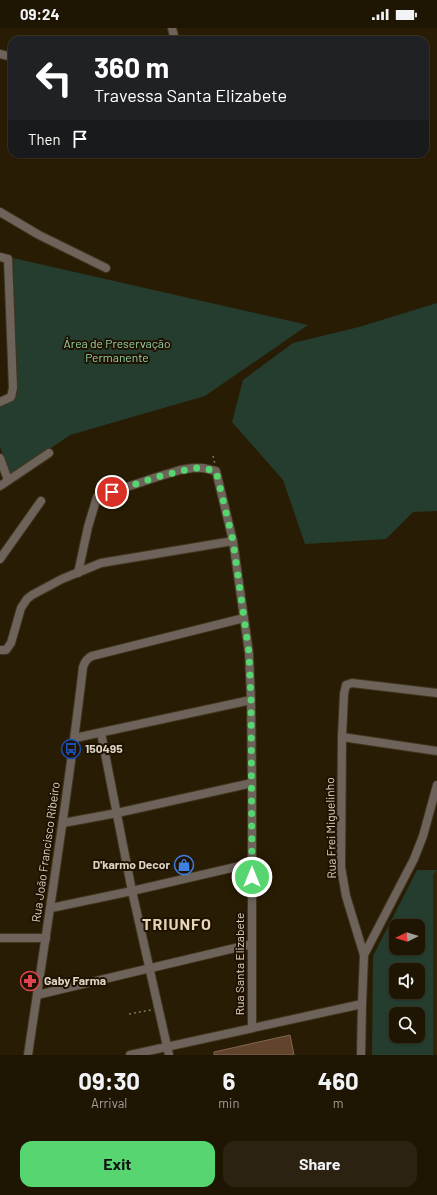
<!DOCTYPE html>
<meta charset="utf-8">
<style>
body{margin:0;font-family:Barlow,sans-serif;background:#2c2212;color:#f1f3f6;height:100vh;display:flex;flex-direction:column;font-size:15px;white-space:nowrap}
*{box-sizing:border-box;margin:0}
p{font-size:13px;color:#a19f9a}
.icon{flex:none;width:22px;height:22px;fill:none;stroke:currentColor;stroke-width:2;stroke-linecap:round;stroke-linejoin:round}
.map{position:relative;height:1027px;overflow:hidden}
.details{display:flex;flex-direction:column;background:#1f1503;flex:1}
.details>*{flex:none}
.guide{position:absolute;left:8px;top:8px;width:421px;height:122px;border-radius:12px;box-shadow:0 1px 3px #0004,0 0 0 1px #3c3425;background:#202124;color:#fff;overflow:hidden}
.needle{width:26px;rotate:265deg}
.fabs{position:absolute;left:389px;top:891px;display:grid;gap:8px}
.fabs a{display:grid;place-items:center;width:36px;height:36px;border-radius:8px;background:#1f1503;box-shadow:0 1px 3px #0004,0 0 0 1px #3c3425;font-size:20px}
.pin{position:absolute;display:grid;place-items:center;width:34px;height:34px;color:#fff;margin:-17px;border:2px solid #fff;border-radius:50%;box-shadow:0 1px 4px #0007}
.me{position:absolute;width:44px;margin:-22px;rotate:0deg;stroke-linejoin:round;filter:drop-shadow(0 0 3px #0008)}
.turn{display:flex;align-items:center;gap:14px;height:84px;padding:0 20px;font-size:18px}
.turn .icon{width:52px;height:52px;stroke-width:2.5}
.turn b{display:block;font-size:28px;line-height:34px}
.then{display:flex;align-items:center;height:38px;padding:0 20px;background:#0003;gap:8px;font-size:15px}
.eta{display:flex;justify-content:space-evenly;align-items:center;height:68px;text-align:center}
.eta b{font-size:24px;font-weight:700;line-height:28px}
.action{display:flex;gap:8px;margin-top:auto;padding:8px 20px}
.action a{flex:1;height:46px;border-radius:12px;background:#57d570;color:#111;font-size:16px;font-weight:700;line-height:46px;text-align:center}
.action a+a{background:#2c2212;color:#f1f3f6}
.status{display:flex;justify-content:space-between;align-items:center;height:28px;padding:0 20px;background:#1f1503;direction:ltr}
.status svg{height:11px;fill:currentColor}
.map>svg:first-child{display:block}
</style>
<div class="status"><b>09:24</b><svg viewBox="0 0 49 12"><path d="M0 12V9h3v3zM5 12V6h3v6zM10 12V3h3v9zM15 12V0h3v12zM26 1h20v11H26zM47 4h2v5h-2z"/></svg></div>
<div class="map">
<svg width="437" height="1027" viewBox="0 0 437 1027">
<rect width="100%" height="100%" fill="#291c04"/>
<path fill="#352303" d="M437,843V1027H432L433,847Z"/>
<g fill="#243d2f" fill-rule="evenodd">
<path d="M13,230L308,297L205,368L70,407L10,448L0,419V375C7,374 15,374 17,365Z"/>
<path d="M437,275V483L413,484L386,511L305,516L283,452L232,394L243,352L293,315L359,299Z"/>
<path d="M417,842H437L433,847V1027H372L373,928ZM396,898H418V920H396ZM396,942H418V964H396ZM396,986H418V1008H396Z"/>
</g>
<path fill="#62432b" stroke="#806654" d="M290,1007L294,1027H214V1024Z"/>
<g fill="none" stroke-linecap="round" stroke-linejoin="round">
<g stroke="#42361f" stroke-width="10">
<g id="minor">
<path d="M172,0L175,12"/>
<path d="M0,26L12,29"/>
<path d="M0,184L39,207L106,240"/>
<path d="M0,229L8,231L13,360L11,369L0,374"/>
<path d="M0,430L8,452"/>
<path d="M0,458L49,425"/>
<path d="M0,531L41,473"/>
<path d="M78,545L88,499L97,469L157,449L180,442L193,440H203L216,443L233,513L249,625L251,672L252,755V999"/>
<path d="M0,622H6L11,615L21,580L27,571L32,567L62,551L101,535L233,513"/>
<path d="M101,705L132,863L169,1027"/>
<path d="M342,709L437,723"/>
<path d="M75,710L251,672"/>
<path d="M63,795L117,785L252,755"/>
<path d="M51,880L132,863L253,835"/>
<path d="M0,910H46"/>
<path d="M364,927L414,831L423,808L437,757"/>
<path d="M37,967L252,916"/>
<path d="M28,1027C47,898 68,769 83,639C85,633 87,630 92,628L244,590"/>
<path d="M130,1027L362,976"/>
<path d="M361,1027L362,976L364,927L346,868L341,839L342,709L344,666L346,657L352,655L437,665"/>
</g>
</g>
<g stroke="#817663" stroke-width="1.5" stroke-dasharray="2 3" stroke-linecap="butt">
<path d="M213,428L215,436"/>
<path d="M129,986L151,982"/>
</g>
<use href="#minor" stroke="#6d635a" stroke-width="8"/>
</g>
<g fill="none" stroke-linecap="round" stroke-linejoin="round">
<path stroke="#57d570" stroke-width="7" stroke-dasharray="0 12.6" d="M112,464L157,449L193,440H203L216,443L233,513L249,625L251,672L252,849"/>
</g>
<defs>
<g id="bus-ring" transform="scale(1)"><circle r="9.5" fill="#201200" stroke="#1a4fb4" stroke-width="1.5"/><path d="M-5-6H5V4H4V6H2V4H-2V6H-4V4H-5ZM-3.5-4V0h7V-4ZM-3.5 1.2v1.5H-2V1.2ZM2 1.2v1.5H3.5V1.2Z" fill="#1a4fb4"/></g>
<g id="shop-ring" transform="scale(1)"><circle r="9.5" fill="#201200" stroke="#3f7fe0" stroke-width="1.5"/><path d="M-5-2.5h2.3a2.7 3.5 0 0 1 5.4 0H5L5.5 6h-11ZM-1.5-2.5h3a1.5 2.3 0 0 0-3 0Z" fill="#3f7fe0"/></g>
<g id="pharmacy-ring" transform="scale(1)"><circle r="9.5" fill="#201200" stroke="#e0444e" stroke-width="1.5"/><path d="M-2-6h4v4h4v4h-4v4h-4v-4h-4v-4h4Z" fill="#e0444e"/></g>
</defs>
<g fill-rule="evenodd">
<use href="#bus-ring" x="71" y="721"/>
<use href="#shop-ring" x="184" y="837"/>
<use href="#pharmacy-ring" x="30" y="953"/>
</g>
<g text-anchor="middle" stroke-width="4" stroke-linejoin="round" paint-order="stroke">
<g font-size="12" fill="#92d4ad" stroke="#201200">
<text x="117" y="320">Área de Preservação<tspan x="117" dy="14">Permanente</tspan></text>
</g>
<g font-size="12" font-weight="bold" fill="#ddd4c6" stroke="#201200" text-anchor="start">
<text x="85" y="725">150495</text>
<text x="170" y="841" text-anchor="end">D'karmo Decor</text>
<text x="44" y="957">Gaby Farma</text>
</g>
<g font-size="12" fill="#ddd4c6" stroke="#201200">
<text transform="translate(331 800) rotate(-91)" y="4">Rua Frei Miguelinho</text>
<text transform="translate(46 824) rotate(-82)" y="4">Rua João Francisco Ribeiro</text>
<text transform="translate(240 936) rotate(-90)" y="4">Rua Santa Elizabete</text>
</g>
<g font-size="16" font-weight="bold" letter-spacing="1" fill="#e8d5b9" stroke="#201200">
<text x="177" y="902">TRIUNFO</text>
</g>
</g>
</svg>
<div class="fabs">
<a><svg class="needle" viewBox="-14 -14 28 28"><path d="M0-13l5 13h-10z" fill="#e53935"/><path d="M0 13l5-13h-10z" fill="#a19f9a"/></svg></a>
<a><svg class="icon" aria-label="sound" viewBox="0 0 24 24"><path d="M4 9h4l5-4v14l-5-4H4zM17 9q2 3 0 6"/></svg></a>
<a><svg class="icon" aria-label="search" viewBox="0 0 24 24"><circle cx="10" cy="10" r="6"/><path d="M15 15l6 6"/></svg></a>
</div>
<div class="pin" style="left:112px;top:464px;background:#d93025"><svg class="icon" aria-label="arrive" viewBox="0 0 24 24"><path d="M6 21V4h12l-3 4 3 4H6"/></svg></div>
<svg class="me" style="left:252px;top:849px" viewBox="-20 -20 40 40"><circle r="17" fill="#57d570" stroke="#fff" stroke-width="3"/><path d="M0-11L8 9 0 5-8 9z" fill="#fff"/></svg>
<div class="guide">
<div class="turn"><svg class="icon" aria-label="left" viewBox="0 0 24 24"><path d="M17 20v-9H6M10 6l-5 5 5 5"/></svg><div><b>360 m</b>Travessa Santa Elizabete</div></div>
<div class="then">Then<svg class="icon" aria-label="arrive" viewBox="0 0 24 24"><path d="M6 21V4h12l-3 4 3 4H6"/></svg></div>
</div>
</div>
<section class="details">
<div class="eta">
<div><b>09:30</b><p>Arrival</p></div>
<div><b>6</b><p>min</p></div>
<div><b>460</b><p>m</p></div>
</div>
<div class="action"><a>Exit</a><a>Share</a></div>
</section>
